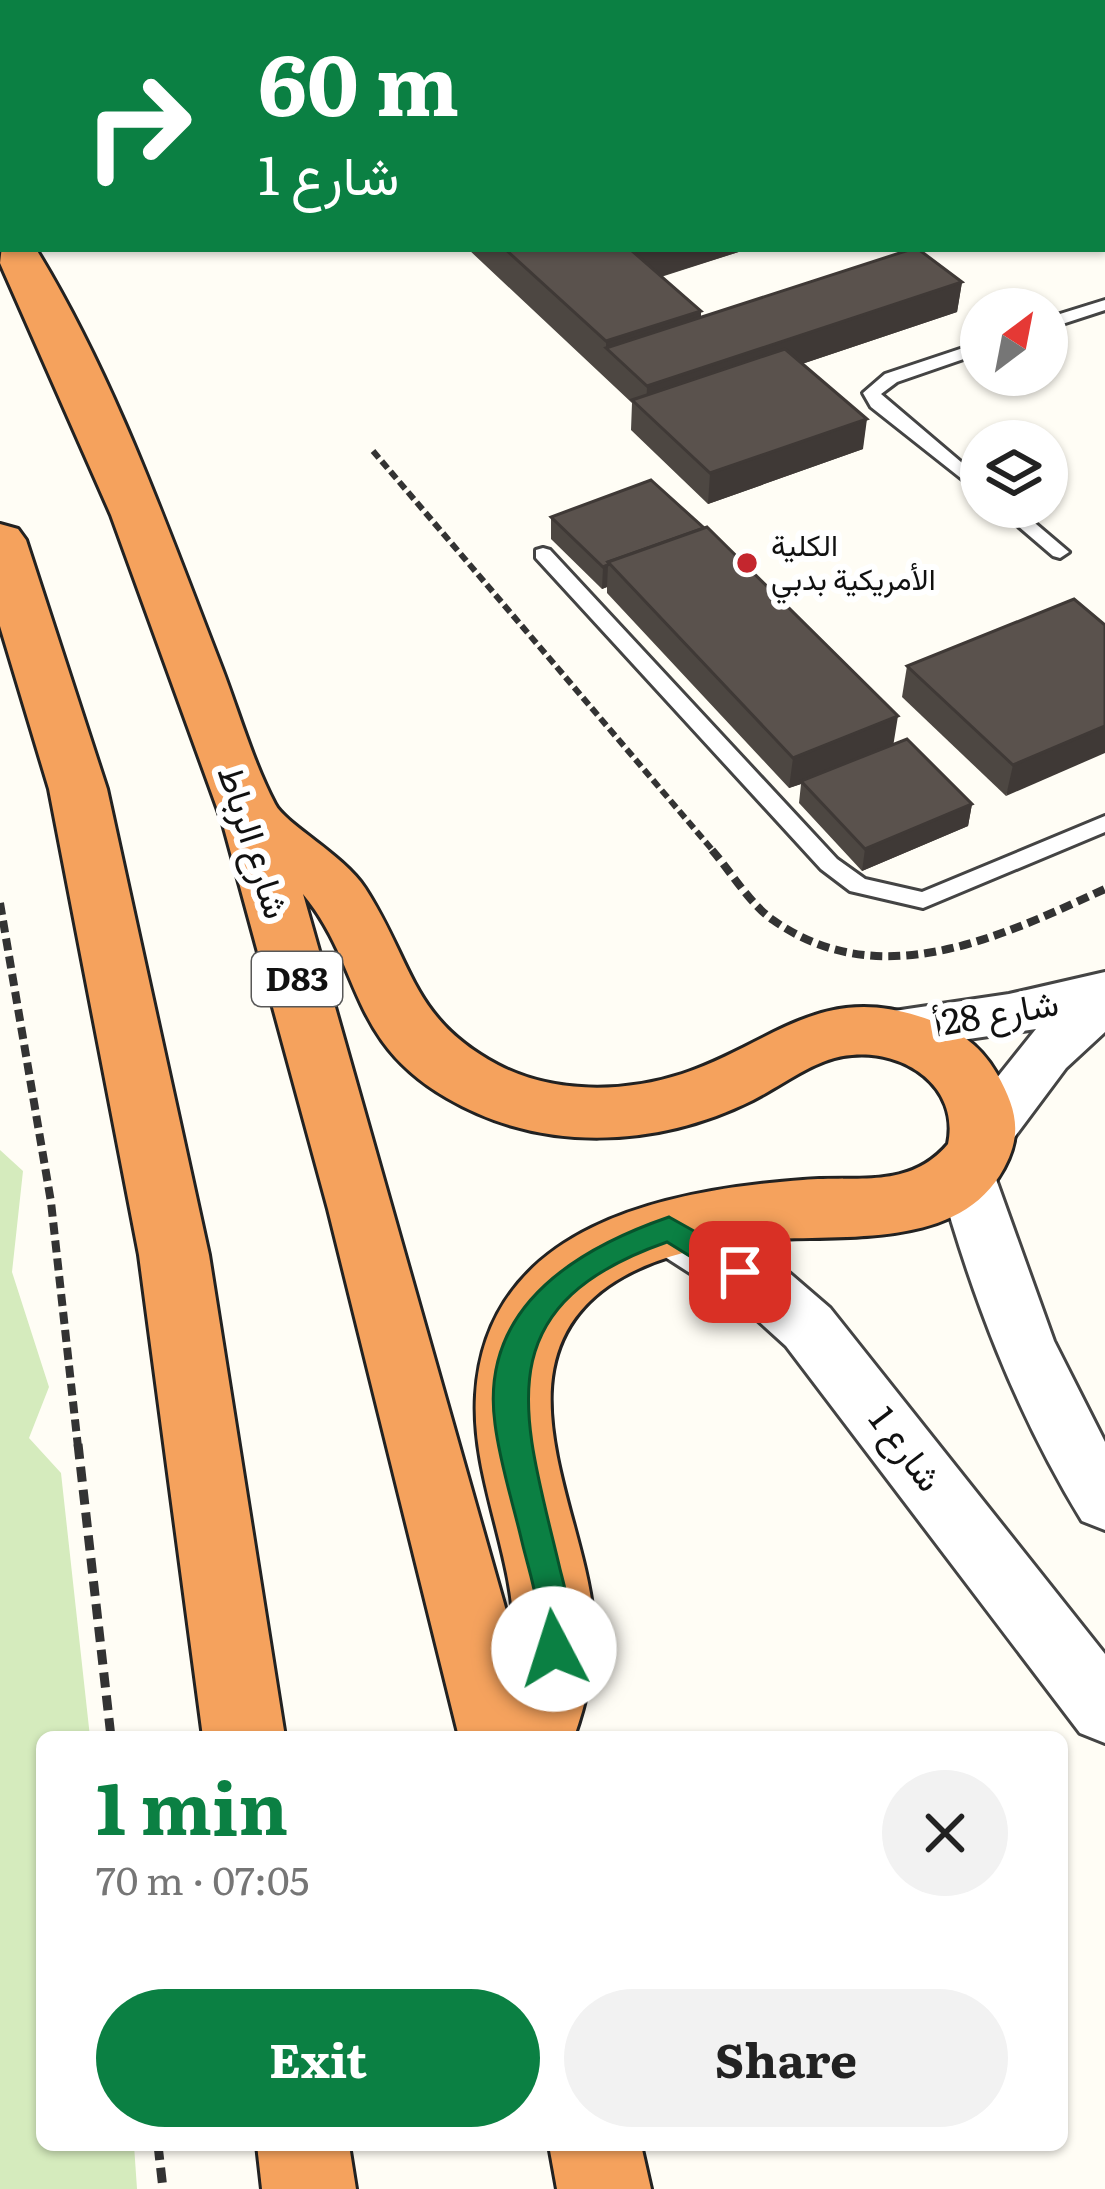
<!DOCTYPE html>
<meta charset="utf-8">
<style>
body{margin:0;font-family:Literata,Vazirmatn,serif;background:#f2f2f2;color:#222;height:100vh;display:flex;flex-direction:column;font-size:45px;white-space:nowrap}
*{box-sizing:border-box;margin:0}
p{font-size:39px;color:#767676}
.icon{flex:none;width:66px;height:66px;fill:none;stroke:currentColor;stroke-width:2;stroke-linecap:round;stroke-linejoin:round}
.map{position:relative;flex:1;overflow:hidden}
.side{position:absolute;left:36px;top:1731px;width:1032px;height:420px;display:flex;flex-direction:column;background:#fff;border-radius:18px;box-shadow:0 3px 9px #0004}
.side>*{flex:none}
.guide{position:absolute;left:0px;top:0px;width:1107px;height:252px;box-shadow:0 3px 9px #0004;background:#0b8043;color:#fff;overflow:hidden}
.needle{width:78px;rotate:32deg}
.fabs{position:absolute;left:960px;top:288px;display:grid;gap:24px}
.fabs a{display:grid;place-items:center;width:108px;height:108px;border-radius:50%;background:#fff;box-shadow:0 3px 9px #0004;font-size:60px}
.pin{position:absolute;display:grid;place-items:center;width:102px;height:102px;color:#fff;margin:-51px;border-radius:24px;box-shadow:0 6px 18px #0006}
.me{position:absolute;width:132px;margin:-66px;rotate:355deg;stroke-linejoin:round;filter:drop-shadow(0 0 9px #0008)}
.turn{display:flex;align-items:center;gap:42px;height:252px;padding:0 60px;font-size:54px}
.turn .icon{width:156px;height:156px;stroke-width:2.5}
.turn b{display:block;font-size:84px;line-height:102px}
.round{display:grid;place-items:center;flex:none;width:126px;height:126px;border-radius:63px;background:#f2f2f2}
.headline{display:flex;align-items:center;justify-content:space-between;height:204px;padding:0 60px}
h1{font-size:72px;font-weight:700;line-height:90px;color:#0b8043}
.button{display:flex;gap:24px;margin-top:auto;padding:24px 60px}
.button a{flex:1;height:138px;border-radius:72px;background:#0b8043;color:#fff;font-size:48px;font-weight:700;line-height:138px;text-align:center}
.button a+a{background:#f2f2f2;color:#222}
.map>svg:first-child{display:block}
</style>
<div class="map">
<svg width="1105" height="2189" viewBox="0 0 1105 2189">
<rect width="100%" height="100%" fill="#fffdf5"/>
<path fill="#d5ebbd" d="M0,1150L23,1171L12,1272L49,1387L29,1438L61,1473L90,1737H42V2145H134L137,2189H0Z"/>
<g fill="none" stroke-linecap="round" stroke-linejoin="round">
<g stroke="#444" stroke-width="6">
<g id="service">
<path d="M690,0H706L708,3H692Z"/>
<rect x="1104" y="229" width="1" height="10"/>
<path d="M1105,300V310L1047,329V318Z"/>
<path d="M981,342V353L897,382L881,394L981,479V494L871,407L863,393L885,374Z"/>
<path d="M996,507H1016L1069,552L1060,558L1053,556Z"/>
<path d="M543,548L550,550L837,859L865,879L922,892L1105,816V832L923,908L850,891L821,869L536,558V550Z"/>
</g>
</g>
<g stroke="#444" stroke-width="6">
<g id="tertiary">
<path d="M1105,972V1032L1066,1068L1004,1151L988,1157L1054,1341L1105,1442V1530L1082,1521C1015,1411 971,1295 937,1171L945,1154L962,1149L955,1135L964,1119L1036,1029L887,1051L867,1045L859,1030L867,1015L1009,994Z"/>
<path d="M669,1204L787,1271L830,1308L1105,1654V1743L1080,1733L786,1346L743,1307L648,1246L639,1229L648,1212Z"/>
</g>
</g>
<g stroke="#222" stroke-width="6">
<g id="motorway">
<path d="M3,238V249H36C114,376 166,524 220,663C238,709 252,760 275,804C285,824 344,855 365,888C413,962 410,1018 498,1065C553,1094 624,1093 682,1074C770,1045 818,984 918,1016C953,1027 979,1042 997,1074C1016,1108 1023,1133 1004,1168C956,1258 823,1230 738,1242C693,1249 647,1259 608,1286C495,1366 582,1507 593,1614C597,1656 588,1697 574,1737H459L328,1209L223,824L111,515L0,263ZM303,894C363,967 347,1040 447,1098C541,1153 657,1148 753,1100C783,1085 817,1057 852,1055C904,1050 960,1086 948,1144C909,1190 857,1175 803,1180C667,1190 486,1225 476,1395C471,1478 515,1556 514,1639Z"/>
<path d="M0,524L18,529L26,540L107,789L209,1255L285,1737H203L139,1255L49,789L0,626Z"/>
<path d="M257,2145H349L356,2189H262Z"/>
<path d="M549,2145H641L651,2189H557Z"/>
</g>
</g>
<path stroke="#333" stroke-width="6" stroke-dasharray="9 4.5" stroke-linecap="butt" d="M373,451L715,853"/>
<g stroke="#333" stroke-width="8" stroke-dasharray="12 6" stroke-linecap="butt">
<path d="M712,850C731,872 750,904 773,920C880,996 1002,936 1105,889"/>
<path d="M0,903L51,1202L78,1447"/>
</g>
<g stroke="#333" stroke-width="9" stroke-dasharray="15 8" stroke-linecap="butt">
<path d="M78,1444L111,1737"/>
<path d="M158,2145L163,2189"/>
</g>
<use href="#service" fill="#fff" fill-rule="evenodd"/>
<use href="#tertiary" fill="#fff" fill-rule="evenodd"/>
<use href="#motorway" fill="#f5a25d" fill-rule="evenodd"/>
</g>
<g fill="#4d4742">
<path d="M0,0H98L99,3H3V7L0,4Z"/>
<path d="M434,0H585V3H437Z"/>
<path d="M468,249H748L661,277L701,311V317L962,282L957,312L802,364L863,449L708,504L631,430L632,403Z"/>
<path d="M551,517L893,744L972,804L968,826L862,871L799,803L801,784L789,788L607,593V587L602,589L551,539Z"/>
<path d="M1074,599L1006,796L902,697L907,666Z"/>
</g>
<g fill="#3f3936">
<path d="M84,0H98L99,3H72Z"/>
<path d="M461,0H494V3H457V1Z"/>
<path d="M636,249H748L630,286L631,250Z"/>
<path d="M962,282L957,312L649,415L646,413L647,386Z"/>
<path d="M701,311L699,347L606,348V341Z"/>
<path d="M867,419L863,449L708,504L710,473Z"/>
<path d="M608,565L607,587L602,589L603,567Z"/>
<path d="M898,716L893,747L801,781V784L789,788L793,758Z"/>
<path d="M1105,726V753L1006,796L1013,765Z"/>
<path d="M972,804L968,826L862,871L865,849Z"/>
</g>
<g fill="#5a524d" stroke="#3f3936" stroke-width="3">
<path d="M17,0H84L72,3H20Z"/>
<path d="M123,0H171L174,3H110Z"/>
<path d="M508,0H577L575,3H508Z"/>
<path d="M505,249H636L631,250L701,311L606,341Z"/>
<path d="M912,249H918L962,282L647,386L606,348Z"/>
<path d="M785,349L867,419L710,473L632,400Z"/>
<path d="M651,480L704,528L608,562L610,564L603,567L551,517Z"/>
<path d="M707,527L898,716L793,758L608,562Z"/>
<path d="M1074,599L1105,625V726L1013,765L907,666Z"/>
<path d="M907,739L972,804L865,849L801,781Z"/>
</g>
<path fill="#0b8043" stroke="#07532c" stroke-width="3" d="M669,1217L751,1263L755,1272L751,1281H730L667,1242C481,1307 524,1417 560,1569C567,1597 578,1633 566,1660L554,1665L543,1660C535,1642 539,1624 537,1605C534,1584 527,1563 522,1542C513,1503 500,1464 495,1424C479,1308 576,1249 669,1217Z"/>
<circle fill="#c4262e" stroke="#fff" stroke-width="4.5" cx="747" cy="563" r="12"/>
<g text-anchor="middle" stroke-width="12" stroke-linejoin="round" paint-order="stroke">
<g font-size="30" fill="#111" stroke="#fff" text-anchor="start">
<text x="771" y="556">الكلية<tspan x="771" dy="34">الأمريكية بدبي</tspan></text>
</g>
<rect fill="#fff" stroke="#585858" stroke-width="3" x="252" y="952" width="90" height="54" rx="9"/>
<g font-size="33" font-weight="bold" fill="#111">
<text x="297" y="991">D83</text>
</g>
<g font-size="36" fill="#111" stroke="#fff">
<text transform="translate(254 842) rotate(72)" y="13">شارع الرباط</text>
<text transform="translate(996 1013) rotate(-10)" y="13">شارع 28أ</text>
<text transform="translate(906 1449) rotate(53)" y="13">شارع 1</text>
</g>
</g>
</svg>
<div class="fabs">
<a><svg class="needle" viewBox="-14 -14 28 28"><path d="M0-13l5 13h-10z" fill="#e53935"/><path d="M0 13l5-13h-10z" fill="#767676"/></svg></a>
<a><svg class="icon" aria-label="layers" viewBox="0 0 24 24"><path d="M12 4l9 5-9 5-9-5zM3 14l9 5 9-5"/></svg></a>
</div>
<div class="pin" style="left:740px;top:1272px;background:#d93025"><svg class="icon" aria-label="arrive" viewBox="0 0 24 24"><path d="M6 21V4h12l-3 4 3 4H6"/></svg></div>
<svg class="me" style="left:554px;top:1649px" viewBox="-20 -20 40 40"><circle r="19" fill="#fff"/><path d="M0-13L10 11 0 6-10 11z" fill="#0b8043"/></svg>
<div class="guide">
<div class="turn"><svg class="icon" aria-label="right" viewBox="0 0 24 24"><path d="M7 20v-9h11M14 6l5 5-5 5"/></svg><div><b>60 m</b>شارع 1</div></div>
</div>
<section class="side">
<div class="headline"><div><h1>1 min</h1><p>70 m · 07:05</p></div><a class="round"><svg class="icon" aria-label="close" viewBox="0 0 24 24"><path d="M6 6l12 12M18 6L6 18"/></svg></a></div>
<div class="button"><a>Exit</a><a>Share</a></div>
</section>
</div>
